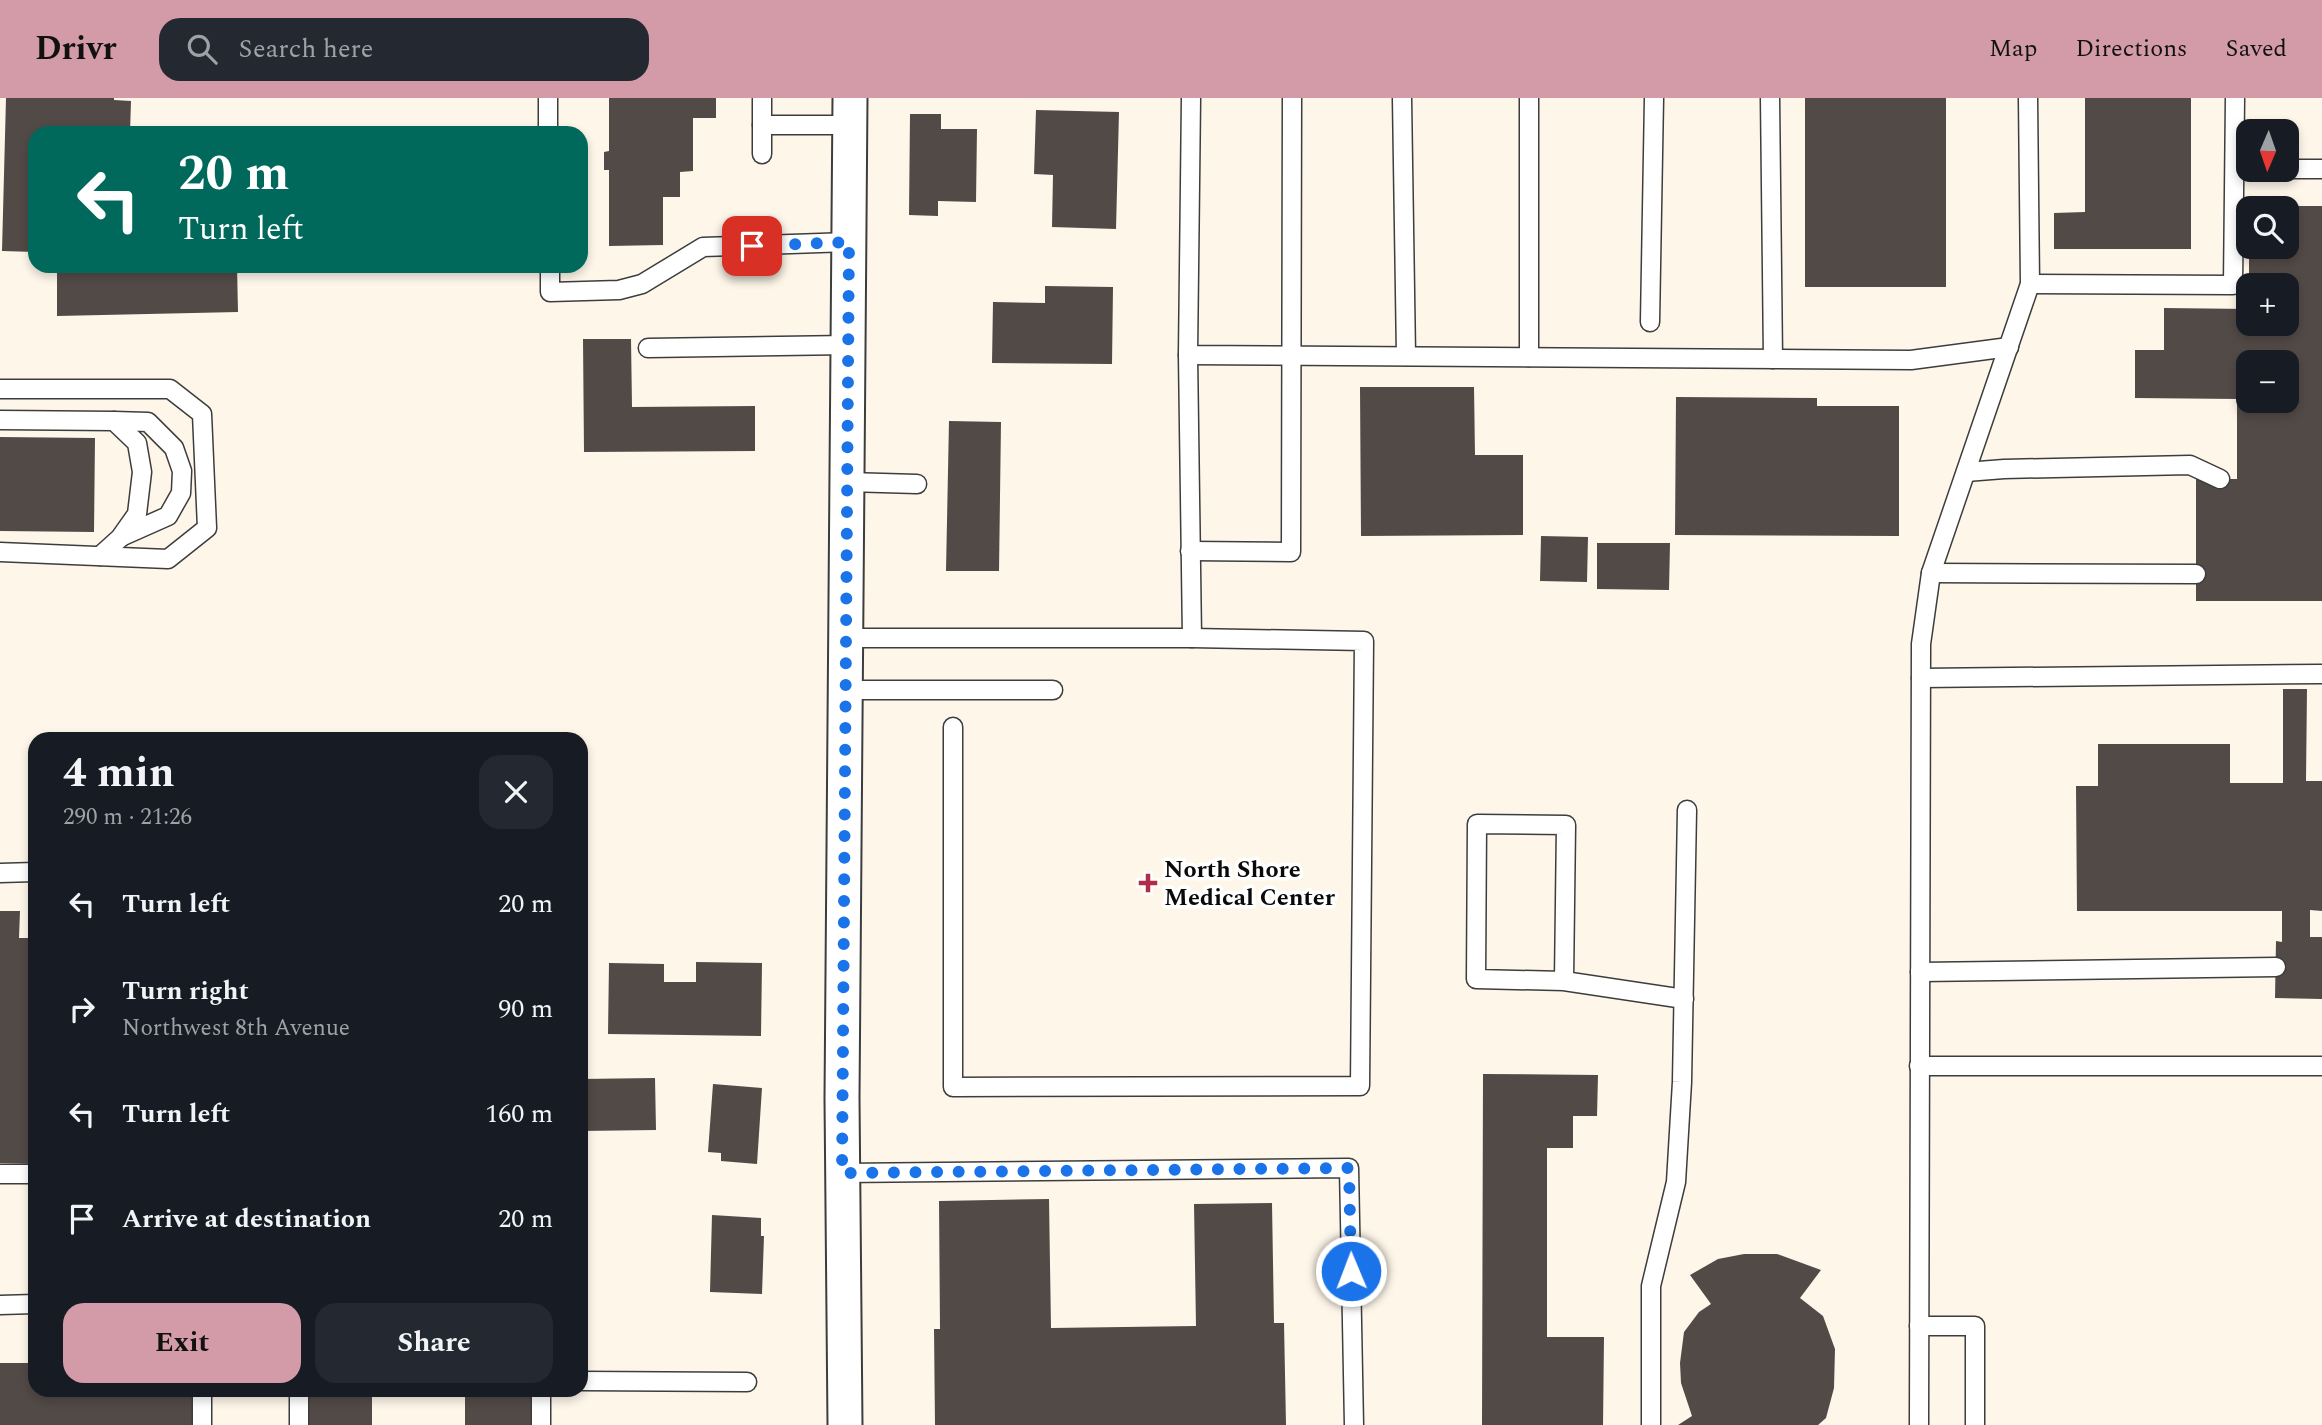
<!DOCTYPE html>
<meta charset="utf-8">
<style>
body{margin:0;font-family:Spectral,serif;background:#242831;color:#f1f3f6;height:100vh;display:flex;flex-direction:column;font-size:26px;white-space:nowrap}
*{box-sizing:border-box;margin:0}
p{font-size:23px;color:#9ea1a6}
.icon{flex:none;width:38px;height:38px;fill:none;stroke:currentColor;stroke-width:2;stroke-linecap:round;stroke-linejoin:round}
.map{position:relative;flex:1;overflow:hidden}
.panel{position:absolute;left:28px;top:634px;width:560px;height:665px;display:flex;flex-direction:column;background:#171b24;border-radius:21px;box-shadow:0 4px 10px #0003}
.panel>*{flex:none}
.banner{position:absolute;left:28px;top:28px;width:560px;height:147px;border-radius:21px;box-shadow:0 4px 10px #0003;background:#00695c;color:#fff;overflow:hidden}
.needle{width:46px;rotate:182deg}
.fabs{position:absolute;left:2236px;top:21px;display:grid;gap:14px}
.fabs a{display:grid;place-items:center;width:63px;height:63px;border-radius:14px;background:#171b24;box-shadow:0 4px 10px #0003;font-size:35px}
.pin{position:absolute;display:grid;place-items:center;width:60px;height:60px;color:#fff;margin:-30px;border-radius:14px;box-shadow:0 4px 10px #0006}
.me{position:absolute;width:77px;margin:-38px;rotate:359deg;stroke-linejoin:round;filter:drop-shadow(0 0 5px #0008)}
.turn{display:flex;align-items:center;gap:24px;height:147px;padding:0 35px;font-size:32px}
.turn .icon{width:91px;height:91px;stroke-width:2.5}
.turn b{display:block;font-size:49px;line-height:60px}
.round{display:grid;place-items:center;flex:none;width:74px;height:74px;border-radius:21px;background:#242831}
.summary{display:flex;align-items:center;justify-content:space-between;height:119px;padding:0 35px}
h1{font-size:42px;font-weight:700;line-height:52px}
.cta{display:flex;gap:14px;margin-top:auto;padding:14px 35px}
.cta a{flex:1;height:80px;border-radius:21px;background:#d39aa8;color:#111;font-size:28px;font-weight:700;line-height:80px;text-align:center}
.cta a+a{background:#242831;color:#f1f3f6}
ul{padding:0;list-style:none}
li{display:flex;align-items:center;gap:21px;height:105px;padding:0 35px}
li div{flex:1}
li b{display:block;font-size:26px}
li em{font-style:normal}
header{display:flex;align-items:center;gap:42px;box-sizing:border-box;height:98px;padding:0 35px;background:#d39aa8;color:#111}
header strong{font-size:33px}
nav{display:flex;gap:38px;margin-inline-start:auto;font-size:24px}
.search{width:490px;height:63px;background:#242831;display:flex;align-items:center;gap:18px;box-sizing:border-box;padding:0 24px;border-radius:21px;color:#9ea1a6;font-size:26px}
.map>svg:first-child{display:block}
</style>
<header>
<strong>Drivr</strong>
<div class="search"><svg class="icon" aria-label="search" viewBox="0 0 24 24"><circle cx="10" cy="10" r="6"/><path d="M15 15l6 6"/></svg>Search here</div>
<nav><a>Map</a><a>Directions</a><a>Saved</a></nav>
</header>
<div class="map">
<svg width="2322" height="1327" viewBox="0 0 2322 1327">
<rect width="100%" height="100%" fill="#fef6e9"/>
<g fill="#524a47" fill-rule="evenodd">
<path d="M6,0H114V2L131,3L130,35H35V154L2,153Z"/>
<path d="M609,0H716V20H693V73L680,74V99H663V147L609,148V72H604V54L609,53Z"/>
<rect x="1805" y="0" width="141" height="189"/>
<path d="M2085,0H2191V151H2054V115L2085,114Z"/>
<path d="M1036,12L1119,14L1116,131L1052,129L1053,77L1034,76Z"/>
<path d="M910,16H941V31H977L976,104L938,103V118L909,117Z"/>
<path d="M2287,108H2322V503H2196V381H2237V301L2135,300V252H2164V210L2249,211V226H2287V187H2249V149H2287ZM2249,264H2287V303H2249Z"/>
<path d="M57,168H237L238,214L57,218Z"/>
<path d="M1045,188L1113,189L1112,266L992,265L993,204L1045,205Z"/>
<path d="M583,241H631L632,309L755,308V353L584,354Z"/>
<path d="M1360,289H1474L1475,357H1523V437L1361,438Z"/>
<path d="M1676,299L1817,300V308H1899V438L1675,437Z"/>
<path d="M949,323L1001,324L999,473H946Z"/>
<path d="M0,339L95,340L94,434L0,433Z"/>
<path d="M1541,438L1588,439L1587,484L1540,483Z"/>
<path d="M1597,445H1670L1669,492L1597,491Z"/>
<path d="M2283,591H2307L2306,683H2322V813L2310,812V839H2322V901L2275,900L2276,843L2282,844V813H2077L2076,688H2098V646H2230V685H2283Z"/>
<path d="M0,813H20L19,840H35V1066L0,1065Z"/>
<path d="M696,864L762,865L761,938L608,936L609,865L664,866V884H696Z"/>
<path d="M1483,976L1598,977L1597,1018H1573V1050H1547V1239H1604L1603,1327H1482Z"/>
<path d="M655,980L656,1032L581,1033V981Z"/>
<path d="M713,986L762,990L757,1066L721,1063V1055L708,1054Z"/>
<path d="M1049,1101L1051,1230L1196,1228L1194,1106L1272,1105L1274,1225H1284L1286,1327H935L934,1231H940L939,1103Z"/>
<path d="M712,1117L761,1120V1138H764L762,1196L710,1194Z"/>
<path d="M1744,1156H1777L1821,1172L1800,1200L1823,1218L1835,1251L1834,1290L1826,1320L1818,1327H1678L1692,1318L1681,1285L1680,1265L1684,1234L1699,1214L1711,1206L1690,1177L1718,1161Z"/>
<path d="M0,1265H35V1292H193V1327H0Z"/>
<rect x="309" y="1292" width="63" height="35"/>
<rect x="465" y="1292" width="70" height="35"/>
</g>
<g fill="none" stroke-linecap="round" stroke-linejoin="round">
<g stroke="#3d3d3d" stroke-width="21">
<g id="service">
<path d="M1191,0L1188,257L1911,262L2009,249"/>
<path d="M1402,0L1406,258"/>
<path d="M1529,0V259"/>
<path d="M1770,0L1773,261"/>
<path d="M548,1V35"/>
<path d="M762,1V56"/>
<path d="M762,27H849"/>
<path d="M2287,71H2322"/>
<path d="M550,168V194L619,192L642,186L703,149L849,144"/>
<path d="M2030,186L2233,187L2235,0"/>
<path d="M1650,224L1654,0"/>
<path d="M648,250L848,247"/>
<path d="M0,291H170L202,316L207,430L168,461L0,454"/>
<path d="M0,322L114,323L137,345L142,374L137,416L120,440L100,458"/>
<path d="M114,323L148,324L174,350L182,373L181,395L168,418L123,438"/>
<path d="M1966,374L2004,371L2190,367L2220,381"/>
<path d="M847,384L917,386"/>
<path d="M1190,453L1291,454L1292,0"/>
<path d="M1931,475L2196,476"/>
<path d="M846,540H1192L1188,257"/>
<path d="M1921,580L2322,576"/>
<path d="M846,592H1053"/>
<path d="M953,629V989L1360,988L1364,543L1192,540"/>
<path d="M0,775L35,774"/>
<path d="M1920,874L2276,869"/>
<path d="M1564,883L1566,727L1477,726L1476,881L1564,883L1684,901"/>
<path d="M1919,968H2322"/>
<path d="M842,1075L1349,1070L1354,1327"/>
<path d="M0,1076H35"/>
<path d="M0,1207L35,1206"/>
<path d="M1919,1228H1975V1327"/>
<path d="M581,1283L747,1284"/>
<path d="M202,1292V1327"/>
<path d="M541,1292V1327"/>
<path d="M299,1327V1292"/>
<path d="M1651,1327V1188L1676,1084L1682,984L1687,712"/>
<path d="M1919,1327L1921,546L1931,475L2030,186L2028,0"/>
</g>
</g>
<g stroke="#3d3d3d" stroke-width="37">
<path id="minor" d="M845,1327L842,1000L850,0"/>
</g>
<use href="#service" stroke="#fff" stroke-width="18"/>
<use href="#minor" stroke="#fff" stroke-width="33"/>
</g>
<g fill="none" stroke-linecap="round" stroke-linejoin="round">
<path stroke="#1a73e8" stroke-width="12" stroke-dasharray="0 21.6" d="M752,148L849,144L842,1075L1349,1070L1351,1173"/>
</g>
<path fill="#af2d48" stroke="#fff" stroke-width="2.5" d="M1144.5 774.5h7v7h7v7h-7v7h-7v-7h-7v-7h7z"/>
<g text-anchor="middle" stroke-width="7" stroke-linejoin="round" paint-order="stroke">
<g font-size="24" font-weight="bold" fill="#0a0a0a" stroke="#fff" text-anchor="start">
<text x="1164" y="779">North Shore<tspan x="1164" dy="28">Medical Center</tspan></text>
</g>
</g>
</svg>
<div class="fabs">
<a><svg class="needle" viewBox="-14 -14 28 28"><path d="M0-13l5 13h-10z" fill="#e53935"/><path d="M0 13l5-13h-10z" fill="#9ea1a6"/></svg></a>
<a><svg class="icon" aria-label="search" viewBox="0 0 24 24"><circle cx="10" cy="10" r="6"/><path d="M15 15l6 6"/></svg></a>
<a>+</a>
<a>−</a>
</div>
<div class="pin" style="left:752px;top:148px;background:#d93025"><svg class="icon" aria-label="arrive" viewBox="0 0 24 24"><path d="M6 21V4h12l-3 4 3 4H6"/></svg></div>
<svg class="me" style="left:1351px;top:1173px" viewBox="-20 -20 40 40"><circle r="17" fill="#1a73e8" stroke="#fff" stroke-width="3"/><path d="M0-11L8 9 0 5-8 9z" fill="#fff"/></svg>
<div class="banner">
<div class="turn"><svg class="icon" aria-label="left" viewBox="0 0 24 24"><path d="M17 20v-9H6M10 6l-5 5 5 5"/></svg><div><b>20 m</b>Turn left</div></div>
</div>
<section class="panel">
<div class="summary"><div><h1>4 min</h1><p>290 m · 21:26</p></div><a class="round"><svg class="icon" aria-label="close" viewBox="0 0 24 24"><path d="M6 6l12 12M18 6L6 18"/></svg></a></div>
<ul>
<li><svg class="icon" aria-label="left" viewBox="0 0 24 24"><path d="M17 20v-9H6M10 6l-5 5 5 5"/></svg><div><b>Turn left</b></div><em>20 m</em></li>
<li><svg class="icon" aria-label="right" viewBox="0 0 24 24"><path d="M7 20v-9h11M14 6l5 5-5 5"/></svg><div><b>Turn right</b><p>Northwest 8th Avenue</p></div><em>90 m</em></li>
<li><svg class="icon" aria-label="left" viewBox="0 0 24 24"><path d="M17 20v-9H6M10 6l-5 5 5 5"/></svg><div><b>Turn left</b></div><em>160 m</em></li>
<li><svg class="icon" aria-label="arrive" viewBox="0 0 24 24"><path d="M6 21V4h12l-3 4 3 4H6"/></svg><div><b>Arrive at destination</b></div><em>20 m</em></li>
</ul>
<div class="cta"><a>Exit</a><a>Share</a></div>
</section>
</div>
